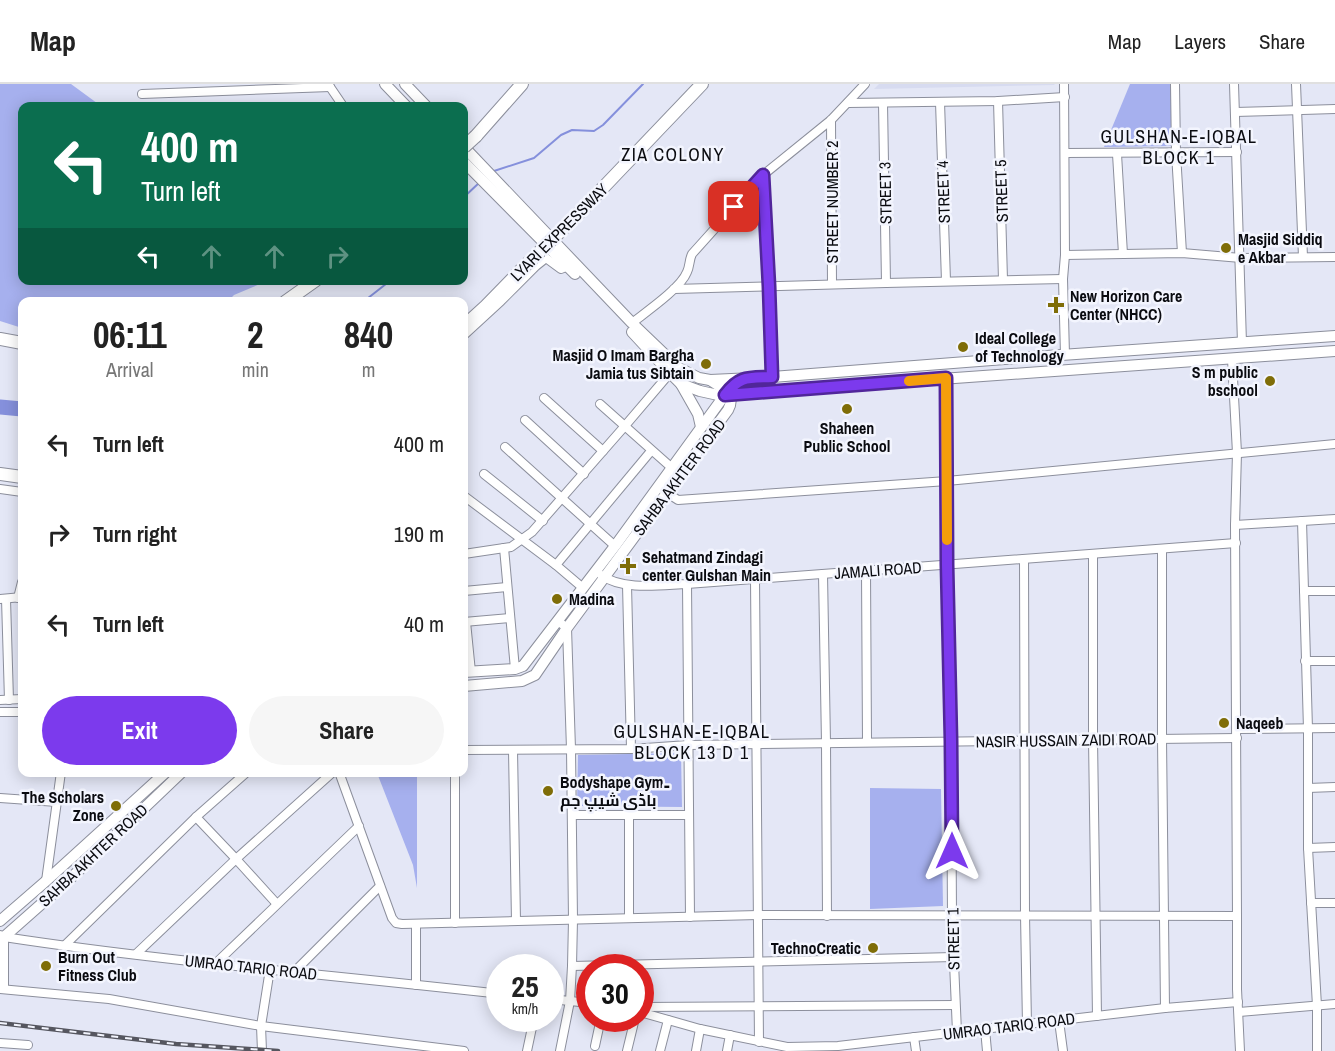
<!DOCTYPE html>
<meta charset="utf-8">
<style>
body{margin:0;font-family:"Archivo Narrow",Cairo,sans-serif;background:#f6f6f6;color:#222;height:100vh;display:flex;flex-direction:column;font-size:22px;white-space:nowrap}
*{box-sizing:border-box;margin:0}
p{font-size:20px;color:#767676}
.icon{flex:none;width:33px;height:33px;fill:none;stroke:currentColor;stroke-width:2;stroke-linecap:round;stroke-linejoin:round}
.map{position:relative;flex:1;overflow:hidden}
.details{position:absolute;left:18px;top:213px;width:450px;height:480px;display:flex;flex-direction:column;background:#fff;border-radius:12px;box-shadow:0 3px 15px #0003}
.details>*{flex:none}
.guide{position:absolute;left:18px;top:18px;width:450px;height:183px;border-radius:12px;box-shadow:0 3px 15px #0003;background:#0b6e4f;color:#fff;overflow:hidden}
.speed{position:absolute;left:486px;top:870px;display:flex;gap:12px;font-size:30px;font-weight:700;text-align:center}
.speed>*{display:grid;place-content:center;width:78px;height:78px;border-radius:50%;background:#fff;box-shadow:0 3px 15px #0003;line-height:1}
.speed small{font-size:15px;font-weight:400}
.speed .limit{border:9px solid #d22;background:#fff;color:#111}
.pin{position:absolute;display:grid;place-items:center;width:51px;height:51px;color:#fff;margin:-26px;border-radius:12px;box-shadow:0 3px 9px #0006}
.me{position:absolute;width:66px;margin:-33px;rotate:0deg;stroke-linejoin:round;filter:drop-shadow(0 0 4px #0008)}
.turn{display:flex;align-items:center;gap:21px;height:126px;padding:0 24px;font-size:27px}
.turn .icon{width:78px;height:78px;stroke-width:2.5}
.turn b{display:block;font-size:42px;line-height:51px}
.lanes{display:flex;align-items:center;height:57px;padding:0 24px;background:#0003;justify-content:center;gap:30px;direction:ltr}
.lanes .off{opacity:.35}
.eta{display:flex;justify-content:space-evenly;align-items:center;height:102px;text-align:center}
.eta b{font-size:36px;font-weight:800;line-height:42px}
.cta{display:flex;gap:12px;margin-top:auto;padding:12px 24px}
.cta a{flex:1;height:69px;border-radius:36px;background:#7c3aed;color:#fff;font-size:24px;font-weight:800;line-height:69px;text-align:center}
.cta a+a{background:#f6f6f6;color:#222}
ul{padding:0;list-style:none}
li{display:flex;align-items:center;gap:18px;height:90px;padding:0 24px}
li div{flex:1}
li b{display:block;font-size:22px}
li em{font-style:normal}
header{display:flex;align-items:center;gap:36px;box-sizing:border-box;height:84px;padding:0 30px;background:#fff;border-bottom:2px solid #e0e0e0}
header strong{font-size:28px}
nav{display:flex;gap:33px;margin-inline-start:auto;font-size:21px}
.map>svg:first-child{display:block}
</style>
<header>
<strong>Map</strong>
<nav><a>Map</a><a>Layers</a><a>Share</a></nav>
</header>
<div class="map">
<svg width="1335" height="967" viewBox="0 0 1335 967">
<rect width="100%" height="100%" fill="#e4e7f6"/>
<path fill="#d7dbf0" d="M879,0H1054L1055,1L874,5Z"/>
<g fill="#a6b0ee">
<path d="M0,0H71L101,22H22V196L267,197L234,211L228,217L22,218V244L0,237Z"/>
<path d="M1130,0H1171L1174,62L1104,63Z"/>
<path d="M681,669L682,723L577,722L578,671Z"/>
<path d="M377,689H417V804L413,781Z"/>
<path d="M870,704L941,705L943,822L870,825Z"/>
</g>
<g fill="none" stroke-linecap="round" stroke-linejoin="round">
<g stroke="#8590dc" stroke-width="2">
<path d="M494,87L534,74L561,51L572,46L594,47L603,41L643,0"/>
<path d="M464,113L480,98"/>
<path d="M363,218L391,196"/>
</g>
<path stroke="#8590dc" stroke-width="15" d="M0,323L22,325"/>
<g stroke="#8c8f9c" stroke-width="10">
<g id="minor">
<path d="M328,0L343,22"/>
<path d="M1064,0L1065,171L1063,195L1065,271"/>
<path d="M1175,0L1176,69L1182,169"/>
<path d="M1234,0L1242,259"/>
<path d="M1296,0L1303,173"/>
<path d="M142,10L330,3"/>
<path d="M998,17L1003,196"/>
<path d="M940,18L946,197"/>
<path d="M848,19L998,17L1065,13"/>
<path d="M883,19L886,199"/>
<path d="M1235,28L1335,25"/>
<path d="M831,36L832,200"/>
<path d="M1065,69L1237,68"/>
<path d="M1117,70L1123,170"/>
<path d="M763,91L769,202L772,293"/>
<path d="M1065,171L1182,169L1241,174L1335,173"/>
<path d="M674,205L886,199L1063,195"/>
<path d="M632,239C646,228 681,204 687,188C690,182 689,176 692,170L763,91L831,36L865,0"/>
<path d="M464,251L501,217L536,182L546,174L561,185L568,182"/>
<path d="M1232,275L1237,369L1235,441L1237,832V905L1240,967"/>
<path d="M946,294L947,481L951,657L952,832L957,948"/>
<path d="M544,314L603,367"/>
<path d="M600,320L672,384"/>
<path d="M525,336L584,390"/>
<path d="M505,363L615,462"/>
<path d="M484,390L543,437"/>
<path d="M0,405L22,408"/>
<path d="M664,407L678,416L947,397L1335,360"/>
<path d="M464,412L556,481L583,504"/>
<path d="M1302,437L1308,645V764L1317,922V967"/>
<path d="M1235,441L1335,435"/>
<path d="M504,464L515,585"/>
<path d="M1162,465V655L1165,924"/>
<path d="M464,470L511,463L532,448L624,343L670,289"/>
<path d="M1093,470V655L1097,932"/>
<path d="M1024,475L1025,831L1027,940"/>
<path d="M556,481L651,367"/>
<path d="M866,487L867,658"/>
<path d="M823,490L826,659L827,832"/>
<path d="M601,491C623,507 661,501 687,500L1236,459"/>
<path d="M755,495L759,958"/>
<path d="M687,500L690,833"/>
<path d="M627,501L631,665"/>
<path d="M464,507L507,503"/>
<path d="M1304,507H1335"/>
<path d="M18,514L22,498"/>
<path d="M0,515L22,513"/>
<path d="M6,515L9,616"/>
<path d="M558,537L567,544L571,665L573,836L572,882L570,917L560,967"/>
<path d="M464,538L510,534"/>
<path d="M466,538L471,588"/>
<path d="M1305,577H1335"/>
<path d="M0,616L22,615"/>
<path d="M0,628H22"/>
<path d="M1237,645L1335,644"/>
<path d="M464,666L631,665L688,661L1237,654"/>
<path d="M513,666L516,837"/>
<path d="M339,688L392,834L396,839L402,840L758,831L1237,832"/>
<path d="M455,688V839"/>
<path d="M1308,704L1335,703"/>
<path d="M0,714L57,718"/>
<path d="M572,731H689"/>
<path d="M629,731V834"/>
<path d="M196,733L236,775L276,819"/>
<path d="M1308,764L1335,763"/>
<path d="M46,797L61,688"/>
<path d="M1311,819H1335"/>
<path d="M64,862L196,733L247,688"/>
<path d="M136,870L236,775L333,688"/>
<path d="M215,880L359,742"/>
<path d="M572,882L954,873"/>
<path d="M294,888L380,802"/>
<path d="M416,901V840"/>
<path d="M0,905L109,915L261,942L464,967"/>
<path d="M4,905V853C168,878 334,891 500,910"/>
<path d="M550,915L590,919"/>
<path d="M640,923L955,921"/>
<path d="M640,928L700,945L787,963L838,962L1165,924L1238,918"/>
<path d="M1239,928L1335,920"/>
<path d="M1059,937L1063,967"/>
<path d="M985,945L987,967"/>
<path d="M914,953L916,967"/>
<path d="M0,959L28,961"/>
<path d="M595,962L601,934"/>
<path d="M262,967L261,942L270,885"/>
<path d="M527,967L534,934"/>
<path d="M627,967L635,934"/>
<path d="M660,967L668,936"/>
<path d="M696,967L700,945"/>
<path d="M727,967L730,951"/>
</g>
</g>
<g stroke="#8c8f9c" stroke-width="12">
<g id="major">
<path d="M385,0L406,22"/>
<path d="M405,0L426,22"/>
<path d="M464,63L632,239L679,284L699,294L710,296L772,293L1018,274L1335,252"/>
<path d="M464,78L575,190"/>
<path d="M632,248L670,289L681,300L700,307L718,311L1335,267"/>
<path d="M681,300L698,330L701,343"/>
<path d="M464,588L515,585L523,582L615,462L727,308"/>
<path d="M464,602L522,597L535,591L567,544L728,326C737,310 721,304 710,296"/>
<path d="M0,837L46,797L166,688"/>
<path d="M0,852L4,853L73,792L182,688"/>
</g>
</g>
<g stroke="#8c8f9c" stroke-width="14">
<g id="highway">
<path d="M476,52L522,0"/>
<path d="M578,130L702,0"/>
<path d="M285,218L316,196"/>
<path d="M464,242L486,222L523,184"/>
<path d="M0,255L22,259"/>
<path d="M0,390L22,393"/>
</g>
</g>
<use href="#minor" stroke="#fff" stroke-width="8"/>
<use href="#major" stroke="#fff" stroke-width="10"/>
<use href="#highway" stroke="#fff" stroke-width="12"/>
<g stroke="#55565f" stroke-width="4.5">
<path id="rail" d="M0,939L176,960L278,967"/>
</g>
<use href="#rail" stroke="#f3f5fe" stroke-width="2" stroke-dasharray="7" stroke-linecap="butt"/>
<g stroke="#8c8f9c" stroke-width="14" stroke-linecap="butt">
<g id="highway-bridge">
<path d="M464,63L476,52"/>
<path d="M523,184L578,130"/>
</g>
</g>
<use href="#highway-bridge" stroke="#fff" stroke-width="12"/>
</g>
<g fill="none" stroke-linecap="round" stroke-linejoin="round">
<g stroke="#51269a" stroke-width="15">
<path id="route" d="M734,123L763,91L769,202L772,293C749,294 740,291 725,311L946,294L947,481L951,657L952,767"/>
</g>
<use href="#route" stroke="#7c3aed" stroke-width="10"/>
<path stroke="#f59e0b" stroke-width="10" d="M909,297L946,294L947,456"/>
</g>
<g fill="#7f6d08" stroke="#f3f5fe" stroke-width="2">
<circle cx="1226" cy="164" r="6"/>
<path d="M1053 212h6v6h6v6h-6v6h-6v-6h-6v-6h6z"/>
<circle cx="963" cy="263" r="6"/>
<circle cx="706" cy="280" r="6"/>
<circle cx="1270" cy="297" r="6"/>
<circle cx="847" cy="325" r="6"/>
<path d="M625 473h6v6h6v6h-6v6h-6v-6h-6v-6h6z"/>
<circle cx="557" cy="515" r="6"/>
<circle cx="1224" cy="639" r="6"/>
<circle cx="548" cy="707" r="6"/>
<circle cx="116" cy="722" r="6"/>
<circle cx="873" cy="864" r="6"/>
<circle cx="46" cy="882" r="6"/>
</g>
<g text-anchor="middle" stroke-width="5" stroke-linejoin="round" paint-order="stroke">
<g font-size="16" fill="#0a0b10" stroke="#f3f5fe">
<text transform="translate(1001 107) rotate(-92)" y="6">STREET 5</text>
<text transform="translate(943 108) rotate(-92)" y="6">STREET 4</text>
<text transform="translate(885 109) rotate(-91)" y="6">STREET 3</text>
<text transform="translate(832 118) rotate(-90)" y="6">STREET NUMBER 2</text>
<text transform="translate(559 148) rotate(-45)" y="6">LYARI EXPRESSWAY</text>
<text transform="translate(679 393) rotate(-53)" y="6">SAHBA AKHTER ROAD</text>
<text transform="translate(878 486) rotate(-4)" y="6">JAMALI ROAD</text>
<text transform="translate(1066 656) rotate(-1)" y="6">NASIR HUSSAIN ZAIDI ROAD</text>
<text transform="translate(93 771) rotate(-43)" y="6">SAHBA AKHTER ROAD</text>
<text transform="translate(953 855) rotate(-91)" y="6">STREET 1</text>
<text transform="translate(251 883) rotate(6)" y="6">UMRAO TARIQ ROAD</text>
<text transform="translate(1009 942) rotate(-7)" y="6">UMRAO TARIQ ROAD</text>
</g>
<g font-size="16" font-weight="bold" fill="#0a0b10" stroke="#f3f5fe" text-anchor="start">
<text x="1238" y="161">Masjid Siddiq<tspan x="1238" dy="18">e Akbar</tspan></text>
<text x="1070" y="218">New Horizon Care<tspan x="1070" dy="18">Center (NHCC)</tspan></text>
<text x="975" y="260">Ideal College<tspan x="975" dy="18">of Technology</tspan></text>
<text x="694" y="277" text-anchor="end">Masjid O Imam Bargha<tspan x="694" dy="18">Jamia tus Sibtain</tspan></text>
<text x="1258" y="294" text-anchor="end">S m public<tspan x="1258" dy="18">bschool</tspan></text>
<text x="847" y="350" text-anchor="middle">Shaheen<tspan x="847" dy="18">Public School</tspan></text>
<text x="642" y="479">Sehatmand Zindagi<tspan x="642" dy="18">center Gulshan Main</tspan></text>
<text x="569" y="521">Madina</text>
<text x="1236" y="645">Naqeeb</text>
<text x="560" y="704">Bodyshape Gym۔<tspan x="560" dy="18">باڈی شیپ جم</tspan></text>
<text x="104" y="719" text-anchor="end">The Scholars<tspan x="104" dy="18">Zone</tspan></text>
<text x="861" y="870" text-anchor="end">TechnoCreatic</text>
<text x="58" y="879">Burn Out<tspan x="58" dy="18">Fitness Club</tspan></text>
</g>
<g font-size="18" letter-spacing="1.5" fill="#0a0b10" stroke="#f3f5fe">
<text x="1179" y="59">GULSHAN-E-IQBAL<tspan x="1179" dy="21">BLOCK 1</tspan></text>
<text x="673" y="77">ZIA COLONY</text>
<text x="692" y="654">GULSHAN-E-IQBAL<tspan x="692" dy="21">BLOCK 13 D 1</tspan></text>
</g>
</g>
</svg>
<div class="speed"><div>25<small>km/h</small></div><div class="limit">30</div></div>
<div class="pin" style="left:734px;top:123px;background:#d93025"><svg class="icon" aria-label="arrive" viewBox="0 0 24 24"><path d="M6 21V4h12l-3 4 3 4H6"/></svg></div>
<svg class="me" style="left:952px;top:767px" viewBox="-20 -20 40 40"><path d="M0-17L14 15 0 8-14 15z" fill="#7c3aed" stroke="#fff" stroke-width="4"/></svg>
<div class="guide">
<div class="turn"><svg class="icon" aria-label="left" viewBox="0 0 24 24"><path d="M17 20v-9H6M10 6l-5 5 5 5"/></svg><div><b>400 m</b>Turn left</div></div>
<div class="lanes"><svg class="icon" aria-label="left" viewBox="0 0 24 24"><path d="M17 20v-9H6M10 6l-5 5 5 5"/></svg><svg class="icon off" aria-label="ahead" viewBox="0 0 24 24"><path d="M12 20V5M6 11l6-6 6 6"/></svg><svg class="icon off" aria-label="ahead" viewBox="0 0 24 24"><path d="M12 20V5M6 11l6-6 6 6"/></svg><svg class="icon off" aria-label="right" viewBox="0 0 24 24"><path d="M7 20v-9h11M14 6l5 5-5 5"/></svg></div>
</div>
<section class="details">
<div class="eta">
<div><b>06:11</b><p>Arrival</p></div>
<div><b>2</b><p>min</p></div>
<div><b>840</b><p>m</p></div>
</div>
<ul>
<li><svg class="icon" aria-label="left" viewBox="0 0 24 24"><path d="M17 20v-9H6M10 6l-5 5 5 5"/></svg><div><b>Turn left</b></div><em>400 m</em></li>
<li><svg class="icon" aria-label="right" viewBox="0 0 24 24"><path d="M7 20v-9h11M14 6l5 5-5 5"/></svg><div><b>Turn right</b></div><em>190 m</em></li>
<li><svg class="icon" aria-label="left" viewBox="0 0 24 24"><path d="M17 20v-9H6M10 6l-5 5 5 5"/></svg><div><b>Turn left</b></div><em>40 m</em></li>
</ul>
<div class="cta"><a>Exit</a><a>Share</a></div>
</section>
</div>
